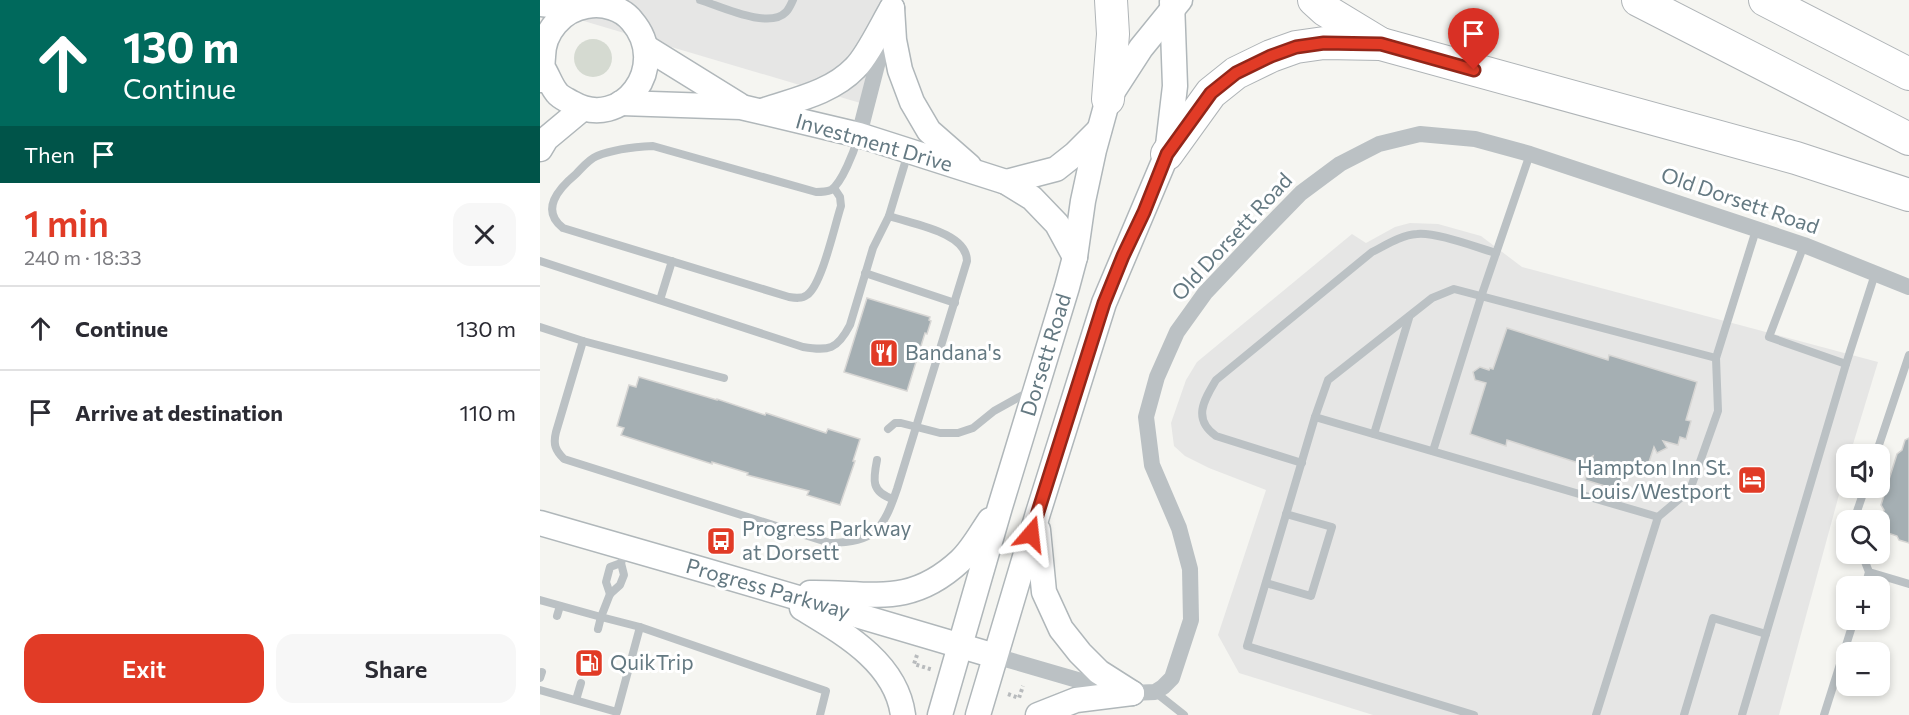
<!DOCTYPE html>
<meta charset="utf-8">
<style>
body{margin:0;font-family:Commissioner,sans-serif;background:#f7f7f7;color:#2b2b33;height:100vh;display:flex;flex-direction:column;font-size:22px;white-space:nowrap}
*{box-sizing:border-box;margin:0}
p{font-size:20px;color:#7c7c81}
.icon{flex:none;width:33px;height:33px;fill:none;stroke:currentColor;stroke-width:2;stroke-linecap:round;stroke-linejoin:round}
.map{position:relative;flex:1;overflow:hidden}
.side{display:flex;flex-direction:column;background:#fff;width:540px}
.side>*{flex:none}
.banner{background:#00695c;color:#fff;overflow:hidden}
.fabs{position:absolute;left:1296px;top:444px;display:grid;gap:12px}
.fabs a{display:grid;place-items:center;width:54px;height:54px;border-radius:12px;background:#fff;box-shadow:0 3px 9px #0003;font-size:30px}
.pin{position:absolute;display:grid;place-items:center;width:51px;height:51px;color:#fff;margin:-62px -26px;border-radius:50% 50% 50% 0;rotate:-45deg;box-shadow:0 0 6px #0007}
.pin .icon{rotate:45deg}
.me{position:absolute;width:66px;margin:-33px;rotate:17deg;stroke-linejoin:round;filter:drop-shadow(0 0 4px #0008)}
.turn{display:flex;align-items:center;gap:21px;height:126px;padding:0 24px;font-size:27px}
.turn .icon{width:78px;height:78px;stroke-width:2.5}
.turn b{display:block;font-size:42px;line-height:51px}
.then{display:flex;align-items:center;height:57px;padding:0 24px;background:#0003;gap:12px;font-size:22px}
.round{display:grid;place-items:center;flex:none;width:63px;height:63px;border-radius:18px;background:#f7f7f7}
.head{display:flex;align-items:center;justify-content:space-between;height:102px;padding:0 24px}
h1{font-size:36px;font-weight:600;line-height:45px;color:#e13b26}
.primary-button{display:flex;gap:12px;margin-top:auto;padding:12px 24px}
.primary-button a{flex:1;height:69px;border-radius:18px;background:#e13b26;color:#fff;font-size:24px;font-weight:600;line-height:69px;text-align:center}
.primary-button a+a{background:#f7f7f7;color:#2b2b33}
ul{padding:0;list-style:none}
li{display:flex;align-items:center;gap:18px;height:84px;padding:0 24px;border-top:2px solid #e1e1e2}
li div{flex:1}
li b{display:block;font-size:22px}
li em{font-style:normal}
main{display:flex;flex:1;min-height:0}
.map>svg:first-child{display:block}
</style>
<main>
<section class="side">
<div class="banner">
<div class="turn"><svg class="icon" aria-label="ahead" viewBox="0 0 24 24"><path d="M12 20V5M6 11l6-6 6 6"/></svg><div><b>130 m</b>Continue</div></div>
<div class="then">Then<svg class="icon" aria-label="arrive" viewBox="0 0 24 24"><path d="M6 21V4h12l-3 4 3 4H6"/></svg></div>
</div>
<div class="head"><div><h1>1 min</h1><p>240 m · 18:33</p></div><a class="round"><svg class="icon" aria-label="close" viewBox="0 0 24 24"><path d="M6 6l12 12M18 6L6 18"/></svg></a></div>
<ul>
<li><svg class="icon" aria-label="ahead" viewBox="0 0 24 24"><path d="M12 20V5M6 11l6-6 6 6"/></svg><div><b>Continue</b></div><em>130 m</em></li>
<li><svg class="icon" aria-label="arrive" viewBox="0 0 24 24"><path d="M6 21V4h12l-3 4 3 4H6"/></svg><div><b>Arrive at destination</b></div><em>110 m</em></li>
</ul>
<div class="primary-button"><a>Exit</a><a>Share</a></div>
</section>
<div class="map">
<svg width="1369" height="715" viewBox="0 0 1369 715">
<rect width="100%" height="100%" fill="#f5f5f1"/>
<g fill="#e6e6e5">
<path d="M0,0H356L327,105L0,8Z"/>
<path d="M870,223L898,224L941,236L982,267L1338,362L1310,454H1306V469L1239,715H833L699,673L678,635L726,490L669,468L645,456L634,446L631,423L646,380L657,362L812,234L826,243L855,227Z"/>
</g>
<circle fill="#d5dad1" cx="53" cy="58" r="19"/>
<g fill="#a5afb3" stroke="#d7d6d4" stroke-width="1.5">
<path d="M327,298L390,317L389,320L391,321L387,334L385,333L367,391L304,372Z"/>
<path d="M967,328L1068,360L1069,355L1157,382L1146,420L1151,421L1146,439L1140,437L1138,445L1123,441L1127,448L1117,453L1114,447L1105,474L1086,468L1078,490L1045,480L1053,456L1051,457L1048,466L967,440L966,446L930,434L946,383L935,380L933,372L940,367L949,370L950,368L953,369Z"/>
<path d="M99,377L177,400V399L225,415L226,413L286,433L288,429L320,439L313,461H315L300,505L267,495L269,491L207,475L208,473L172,462V464L81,435L84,428L77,426L89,385L96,387Z"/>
<path d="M1369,438V543L1359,540L1357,536L1345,532L1340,522L1344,510L1341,505L1357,454L1362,450L1365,440Z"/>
</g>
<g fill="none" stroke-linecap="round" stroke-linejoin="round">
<g stroke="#b0b7ba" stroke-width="27">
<g id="secondary">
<path d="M0,4L37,8"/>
<path d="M352,8L354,40L360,70L372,102L389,131L429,166"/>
<path d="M107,48L199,105"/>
<path d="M0,80C3,71 2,66 3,57C3,32 22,10 47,6C63,3 82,8 92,21C131,66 82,132 32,103C27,100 20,97 17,93C11,86 8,76 3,68"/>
<path d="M81,103L201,107L319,135L466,182L492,198L517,224L535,257"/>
<path d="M222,111C254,100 291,93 315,68C327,57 343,23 352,8"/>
<path d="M0,149L6,139L42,109"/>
<path d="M466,182L516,169L535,154L559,130"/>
<path d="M0,523C152,566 304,611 455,656"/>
<path d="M498,530L504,592L521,629L540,653L559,672L592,693"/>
<path d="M270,593C331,592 369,608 420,561C432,550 441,533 450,520"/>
<path d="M262,608C303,633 356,662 363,715"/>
<path d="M400,715L460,507L527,287L535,257L543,201L554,150L568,99L601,48L640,0"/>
<path d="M438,715L498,513L564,303L627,154L635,86L632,2"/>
<path d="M498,715L536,700L592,693"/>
</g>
</g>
<g stroke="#afb4b7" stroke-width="34">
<g id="highway">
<path d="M774,0L785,10L841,44"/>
<path d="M1098,0L1369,139"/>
<path d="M1225,0L1369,74"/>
<path d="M568,99L573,34L571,0"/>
<path d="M627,154L671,93L696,73L731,56L756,47L784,43L841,44L1256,158L1369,195"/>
</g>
</g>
<g stroke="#b8bbbd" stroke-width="4" stroke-dasharray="3 3" stroke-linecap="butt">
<path d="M377,655L374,664L393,670"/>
<path d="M468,694L479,698L483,686"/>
</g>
<g stroke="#bbc1c4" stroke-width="8">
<path d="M160,0C180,6 229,30 246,12C249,9 251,4 253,0"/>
<path d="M294,188L300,197L301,206C295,224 282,285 267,295C262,299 255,298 249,297L23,228C0,210 18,189 36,174C42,168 49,159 57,156C74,149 94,147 113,146L276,192C281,192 286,192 291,190C302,183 314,151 318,138"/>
<path d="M1264,245L1229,337L1306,364"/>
<path d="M0,261L263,347C289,351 297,350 310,325L333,248L349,216"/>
<path d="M325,273L415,303"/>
<path d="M120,300L132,261"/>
<path d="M0,327L43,341"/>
<path d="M184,378L43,341L16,432C13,444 15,450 24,459L290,543C335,542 343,530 357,489L427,261C427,232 372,224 349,216L368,153"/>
<path d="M775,417L788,380L892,298L914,289L1176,358"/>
<path d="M348,429L355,423H361L400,433H418L433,428L454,411L490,391"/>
<path d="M834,434L869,318"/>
<path d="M893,451L941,297L990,154"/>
<path d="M1336,454L1369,355"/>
<path d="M337,460C333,480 331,492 353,499"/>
<path d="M762,463L676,436C652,419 664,400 676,380L832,252C846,245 861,235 877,234C896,232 935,247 956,253"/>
<path d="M1314,520L1325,488"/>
<path d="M86,549L81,563L84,575L80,585L70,594L61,617L100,627"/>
<path d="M1322,554L1329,572L1325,586"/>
<path d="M1329,572L1369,584"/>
<path d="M726,583L771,596L792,527L746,514"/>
<path d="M70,594L66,582L70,567L81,563"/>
<path d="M0,600L61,617L58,629"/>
<path d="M17,616L20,606"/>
<path d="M0,678L2,672"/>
<path d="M0,690L77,712L100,627L286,691L280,715"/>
<path d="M615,692L644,715"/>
<path d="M36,700L41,683"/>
<path d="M934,715L707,646L775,417L1118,517"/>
<path d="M1056,715L1118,517L1150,490L1178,411L1176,358L1216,230"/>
<path d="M1144,715L1173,618L1226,634"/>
<path d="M1202,715L1306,364L1335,274"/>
<path d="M1284,715L1314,620"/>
</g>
<g stroke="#bbc1c4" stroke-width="16">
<path d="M319,135L345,34"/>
<path d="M455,656L541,681L592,693L615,692L623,687L632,678L651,620L650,569L639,528L612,465L606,417L617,377L637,332L665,293L720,235L761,193L800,164L839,144L880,134L935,139L990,154L1264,245L1369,287"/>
</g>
<use href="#secondary" stroke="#fff" stroke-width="24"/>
<use href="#highway" stroke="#fff" stroke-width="32"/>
</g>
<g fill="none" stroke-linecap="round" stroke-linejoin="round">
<g stroke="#922619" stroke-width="15">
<path id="route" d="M491,534L564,303L583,256L604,212L627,154L671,93L696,73L731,56L756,47L784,43L841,44L934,70"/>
</g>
<use href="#route" stroke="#e13b26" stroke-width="10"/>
</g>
<defs>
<g id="restaurant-square" transform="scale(1.5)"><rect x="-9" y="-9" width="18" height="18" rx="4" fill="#e13b26" stroke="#fff"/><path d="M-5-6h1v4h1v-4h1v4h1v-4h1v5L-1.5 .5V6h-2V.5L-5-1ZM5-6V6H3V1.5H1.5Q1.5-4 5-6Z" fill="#fff"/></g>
<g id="hotel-square" transform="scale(1.5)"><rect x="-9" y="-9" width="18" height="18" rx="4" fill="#e13b26" stroke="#fff"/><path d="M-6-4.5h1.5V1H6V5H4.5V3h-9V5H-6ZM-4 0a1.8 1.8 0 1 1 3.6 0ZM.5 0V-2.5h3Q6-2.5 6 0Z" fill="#fff"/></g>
<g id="bus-square" transform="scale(1.5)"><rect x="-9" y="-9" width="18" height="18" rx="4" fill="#e13b26" stroke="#fff"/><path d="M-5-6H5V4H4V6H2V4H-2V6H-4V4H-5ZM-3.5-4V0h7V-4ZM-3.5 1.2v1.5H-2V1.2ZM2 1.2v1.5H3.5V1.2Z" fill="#fff"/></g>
<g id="fuel-square" transform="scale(1.5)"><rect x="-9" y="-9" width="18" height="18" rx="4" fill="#e13b26" stroke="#fff"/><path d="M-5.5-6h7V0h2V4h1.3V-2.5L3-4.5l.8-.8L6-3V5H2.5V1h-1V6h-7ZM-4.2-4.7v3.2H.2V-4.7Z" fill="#fff"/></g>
</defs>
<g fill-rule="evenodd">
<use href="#restaurant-square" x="344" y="353"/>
<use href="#hotel-square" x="1212" y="480"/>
<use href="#bus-square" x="181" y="541"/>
<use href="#fuel-square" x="49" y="663"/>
</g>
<g text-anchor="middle" stroke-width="6" stroke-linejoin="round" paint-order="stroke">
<g font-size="21" fill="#647982" stroke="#fff">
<text transform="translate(334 143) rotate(16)" y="7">Investment Drive</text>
<text transform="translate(1200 201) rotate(19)" y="7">Old Dorsett Road</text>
<text transform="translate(692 237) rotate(-47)" y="7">Old Dorsett Road</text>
<text transform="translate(506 355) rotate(-73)" y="7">Dorsett Road</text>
<text transform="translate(228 589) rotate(16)" y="7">Progress Parkway</text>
</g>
<g font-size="21" fill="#647982" stroke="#fff" text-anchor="start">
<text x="365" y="360">Bandana's</text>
<text x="1191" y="475" text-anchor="end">Hampton Inn St.<tspan x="1191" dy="24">Louis/Westport</tspan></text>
<text x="202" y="536">Progress Parkway<tspan x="202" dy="24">at Dorsett</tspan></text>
<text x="70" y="670">QuikTrip</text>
</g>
</g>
</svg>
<div class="fabs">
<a><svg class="icon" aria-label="sound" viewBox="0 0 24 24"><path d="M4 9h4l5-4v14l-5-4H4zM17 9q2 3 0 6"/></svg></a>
<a><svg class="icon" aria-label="search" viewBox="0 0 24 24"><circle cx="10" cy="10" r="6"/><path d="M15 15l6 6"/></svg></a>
<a>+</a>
<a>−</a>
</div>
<div class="pin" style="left:934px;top:70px;background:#d93025"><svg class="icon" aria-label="arrive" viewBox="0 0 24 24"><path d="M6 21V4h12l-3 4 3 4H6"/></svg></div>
<svg class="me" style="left:491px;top:534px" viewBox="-20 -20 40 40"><path d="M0-17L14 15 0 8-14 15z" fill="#e13b26" stroke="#fff" stroke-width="4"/></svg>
</div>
</main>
